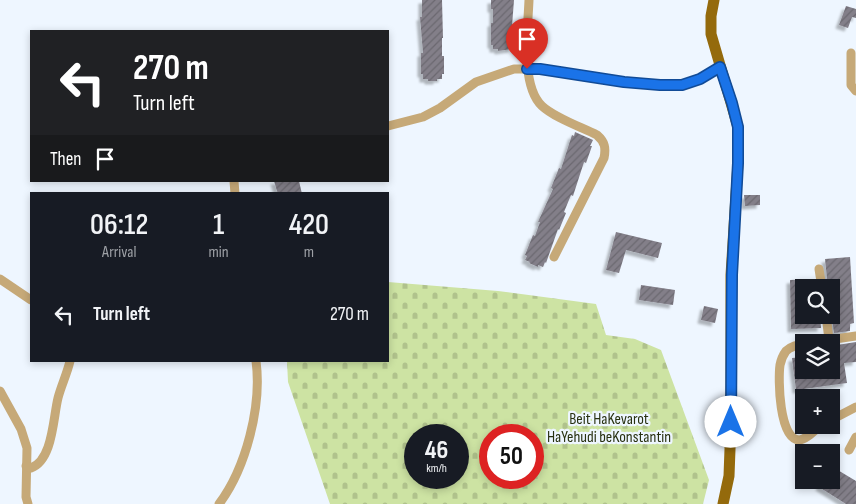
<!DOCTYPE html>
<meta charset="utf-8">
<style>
body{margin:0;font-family:"Sofia Sans Condensed",sans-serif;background:#20242c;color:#f1f3f6;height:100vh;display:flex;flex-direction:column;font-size:19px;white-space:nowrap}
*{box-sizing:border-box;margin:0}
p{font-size:16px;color:#9ea1a6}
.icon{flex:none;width:28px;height:28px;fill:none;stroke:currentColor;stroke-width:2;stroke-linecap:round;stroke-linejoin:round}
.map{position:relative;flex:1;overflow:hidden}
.details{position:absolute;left:30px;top:192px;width:359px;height:170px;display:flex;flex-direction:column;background:#171b24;border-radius:0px;box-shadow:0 2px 8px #0003}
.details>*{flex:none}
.banner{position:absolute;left:30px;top:30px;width:359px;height:152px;border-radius:0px;box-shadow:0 2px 8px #0003;background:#202124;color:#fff;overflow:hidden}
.tools{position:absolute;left:795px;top:279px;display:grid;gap:10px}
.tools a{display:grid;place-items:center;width:45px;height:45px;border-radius:0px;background:#171b24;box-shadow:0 2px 8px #0003;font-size:25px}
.speed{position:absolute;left:404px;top:424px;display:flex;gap:10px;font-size:25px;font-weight:700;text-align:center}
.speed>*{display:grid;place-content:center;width:65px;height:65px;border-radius:50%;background:#171b24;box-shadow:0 2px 8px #0003;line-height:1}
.speed small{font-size:12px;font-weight:400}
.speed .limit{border:8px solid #d22;background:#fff;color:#111}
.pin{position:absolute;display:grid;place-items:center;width:42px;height:42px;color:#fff;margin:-51px -21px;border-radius:50% 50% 50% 0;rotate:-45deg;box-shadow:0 0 5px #0007}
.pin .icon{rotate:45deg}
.me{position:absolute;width:55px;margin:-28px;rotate:0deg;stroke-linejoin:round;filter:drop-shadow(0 0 4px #0008)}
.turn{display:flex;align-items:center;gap:18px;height:105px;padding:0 20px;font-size:22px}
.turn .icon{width:65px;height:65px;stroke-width:2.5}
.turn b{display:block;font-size:35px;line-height:42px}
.then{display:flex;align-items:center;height:48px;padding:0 20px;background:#0003;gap:10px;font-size:19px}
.eta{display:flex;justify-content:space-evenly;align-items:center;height:85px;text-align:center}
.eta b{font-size:30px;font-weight:600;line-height:35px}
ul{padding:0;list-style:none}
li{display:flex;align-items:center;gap:15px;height:75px;padding:0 20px}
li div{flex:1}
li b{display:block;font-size:19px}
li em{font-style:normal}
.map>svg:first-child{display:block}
</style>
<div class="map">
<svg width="856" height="504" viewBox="0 0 856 504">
<defs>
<pattern id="cemetery-stones" width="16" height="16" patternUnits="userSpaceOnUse" patternTransform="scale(1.25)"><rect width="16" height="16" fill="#cde3a3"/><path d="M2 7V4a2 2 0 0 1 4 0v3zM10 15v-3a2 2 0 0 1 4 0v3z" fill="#b0c28c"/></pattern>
<pattern id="building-hatch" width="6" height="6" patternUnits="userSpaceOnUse" patternTransform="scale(1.25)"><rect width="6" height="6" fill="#837f89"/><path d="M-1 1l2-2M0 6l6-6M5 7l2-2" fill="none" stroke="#6b6870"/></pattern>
<filter id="shadow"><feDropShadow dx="-3.5" dy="3.5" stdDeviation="1" flood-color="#0004"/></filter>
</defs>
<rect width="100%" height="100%" fill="#eef6ff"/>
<path fill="url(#cemetery-stones)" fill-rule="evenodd" d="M388,282L498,291L596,304L606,335L635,339L661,350L709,480L703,504H330L288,382L287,361H388ZM415,435H458V478H415ZM490,435H532V478H490Z"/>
<g fill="url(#building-hatch)" filter="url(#shadow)">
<path d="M422,0H442L443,38H442V56H444V74H442V79H437V81H428V79H423V74H421V53H423L420,17H422Z"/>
<path d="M491,0H514L512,26H514V44H512V49L498,51V49H493V45H491V23H493V9H491Z"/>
<path d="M846,6L856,9V18L852,17L848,28L839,25Z"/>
<path d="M575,132L593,140L590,146H592L586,163L584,162L573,196L571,195L564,212L566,213L559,230L558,229L546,263L545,262L543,267L538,265V267L529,263L530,262L525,260L527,256L525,255L533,235L535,236L540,222H538L553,189L551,188L559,168L561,169L572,135L574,136Z"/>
<path d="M274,181H299L302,194H278Z"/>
<path d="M744,195H760V205L745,206Z"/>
<path d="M616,232L662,243L658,258L626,250L619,273L606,270Z"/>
<path d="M850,257L854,323L850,324V331L834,333L831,312V288H828L825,259Z"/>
<path d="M813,279H814L816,288H804V315H820L821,328L791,329L790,280Z"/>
<path d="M641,285L675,290L673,305L639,300Z"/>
<path d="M704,306L718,309L715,323L701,320Z"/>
<path d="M856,342V362L844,363L847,383L796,390L792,358L804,357V370H831V346Z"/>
<path d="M831,466L856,481V504H846L819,487L823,480H831Z"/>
</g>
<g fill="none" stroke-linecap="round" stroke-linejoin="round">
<g stroke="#c6a978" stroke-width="9">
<path d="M529,0C528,28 520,85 542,106C555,118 581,127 597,135C605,142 606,148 604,158L554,257"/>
<path d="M851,53V85L856,91"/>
<path d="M388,126L423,117L440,108L476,82L514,69H540L624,82L660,85H682L700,79L720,67"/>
<path d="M234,181L235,194"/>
<path d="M819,269L822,288"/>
<path d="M0,279L31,300"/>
<path d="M826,315L829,340"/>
<path d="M815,342L856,336"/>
<path d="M804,344C797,345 791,346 786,351C783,355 781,360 780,365C778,379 779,439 799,440C806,440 816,429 821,425"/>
<path d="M0,391L21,429L27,448L26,497L28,504"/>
<path d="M831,420L856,407"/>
<path d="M849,450L856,437"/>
<path d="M26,466L31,468C53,460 53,418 58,398C61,386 67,374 70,361"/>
<path d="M219,504C246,468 262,406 256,361"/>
</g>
<path stroke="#946a0c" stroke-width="11" d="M714,0L711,16V34L738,127V163L731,275V422L729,476L723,504"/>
</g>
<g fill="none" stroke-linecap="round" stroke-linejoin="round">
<g stroke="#114b97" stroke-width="12">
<path id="route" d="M527,69H540L624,82L660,85H682L700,79L720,67L732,103L738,127V163L732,275L731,422"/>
</g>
<use href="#route" stroke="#1a73e8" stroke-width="9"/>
</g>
<g text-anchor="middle" stroke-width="4.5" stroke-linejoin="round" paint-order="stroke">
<g font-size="16" fill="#283111" stroke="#eef6ff">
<text x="609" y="424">Beit HaKevarot<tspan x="609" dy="18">HaYehudi beKonstantin</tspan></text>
</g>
</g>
</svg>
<div class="tools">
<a><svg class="icon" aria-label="search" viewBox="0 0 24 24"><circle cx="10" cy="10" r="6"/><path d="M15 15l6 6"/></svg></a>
<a><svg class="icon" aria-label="layers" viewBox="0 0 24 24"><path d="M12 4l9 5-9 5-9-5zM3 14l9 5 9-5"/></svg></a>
<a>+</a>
<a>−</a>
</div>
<div class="speed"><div>46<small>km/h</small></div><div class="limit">50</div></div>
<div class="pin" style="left:527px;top:69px;background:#d93025"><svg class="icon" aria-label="arrive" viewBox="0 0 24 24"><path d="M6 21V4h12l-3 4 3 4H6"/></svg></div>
<svg class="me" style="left:731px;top:422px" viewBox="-20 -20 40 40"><circle r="19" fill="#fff"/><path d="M0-13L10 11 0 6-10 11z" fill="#1a73e8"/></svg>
<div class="banner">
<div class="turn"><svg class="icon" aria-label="left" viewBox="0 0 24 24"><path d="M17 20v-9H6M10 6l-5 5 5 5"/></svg><div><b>270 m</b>Turn left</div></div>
<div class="then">Then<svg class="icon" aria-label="arrive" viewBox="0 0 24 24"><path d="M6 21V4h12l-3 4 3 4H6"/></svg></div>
</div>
<section class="details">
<div class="eta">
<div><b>06:12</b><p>Arrival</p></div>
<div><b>1</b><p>min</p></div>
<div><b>420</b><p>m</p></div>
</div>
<ul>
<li><svg class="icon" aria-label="left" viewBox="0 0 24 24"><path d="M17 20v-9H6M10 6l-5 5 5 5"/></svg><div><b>Turn left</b></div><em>270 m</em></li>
</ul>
</section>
</div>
